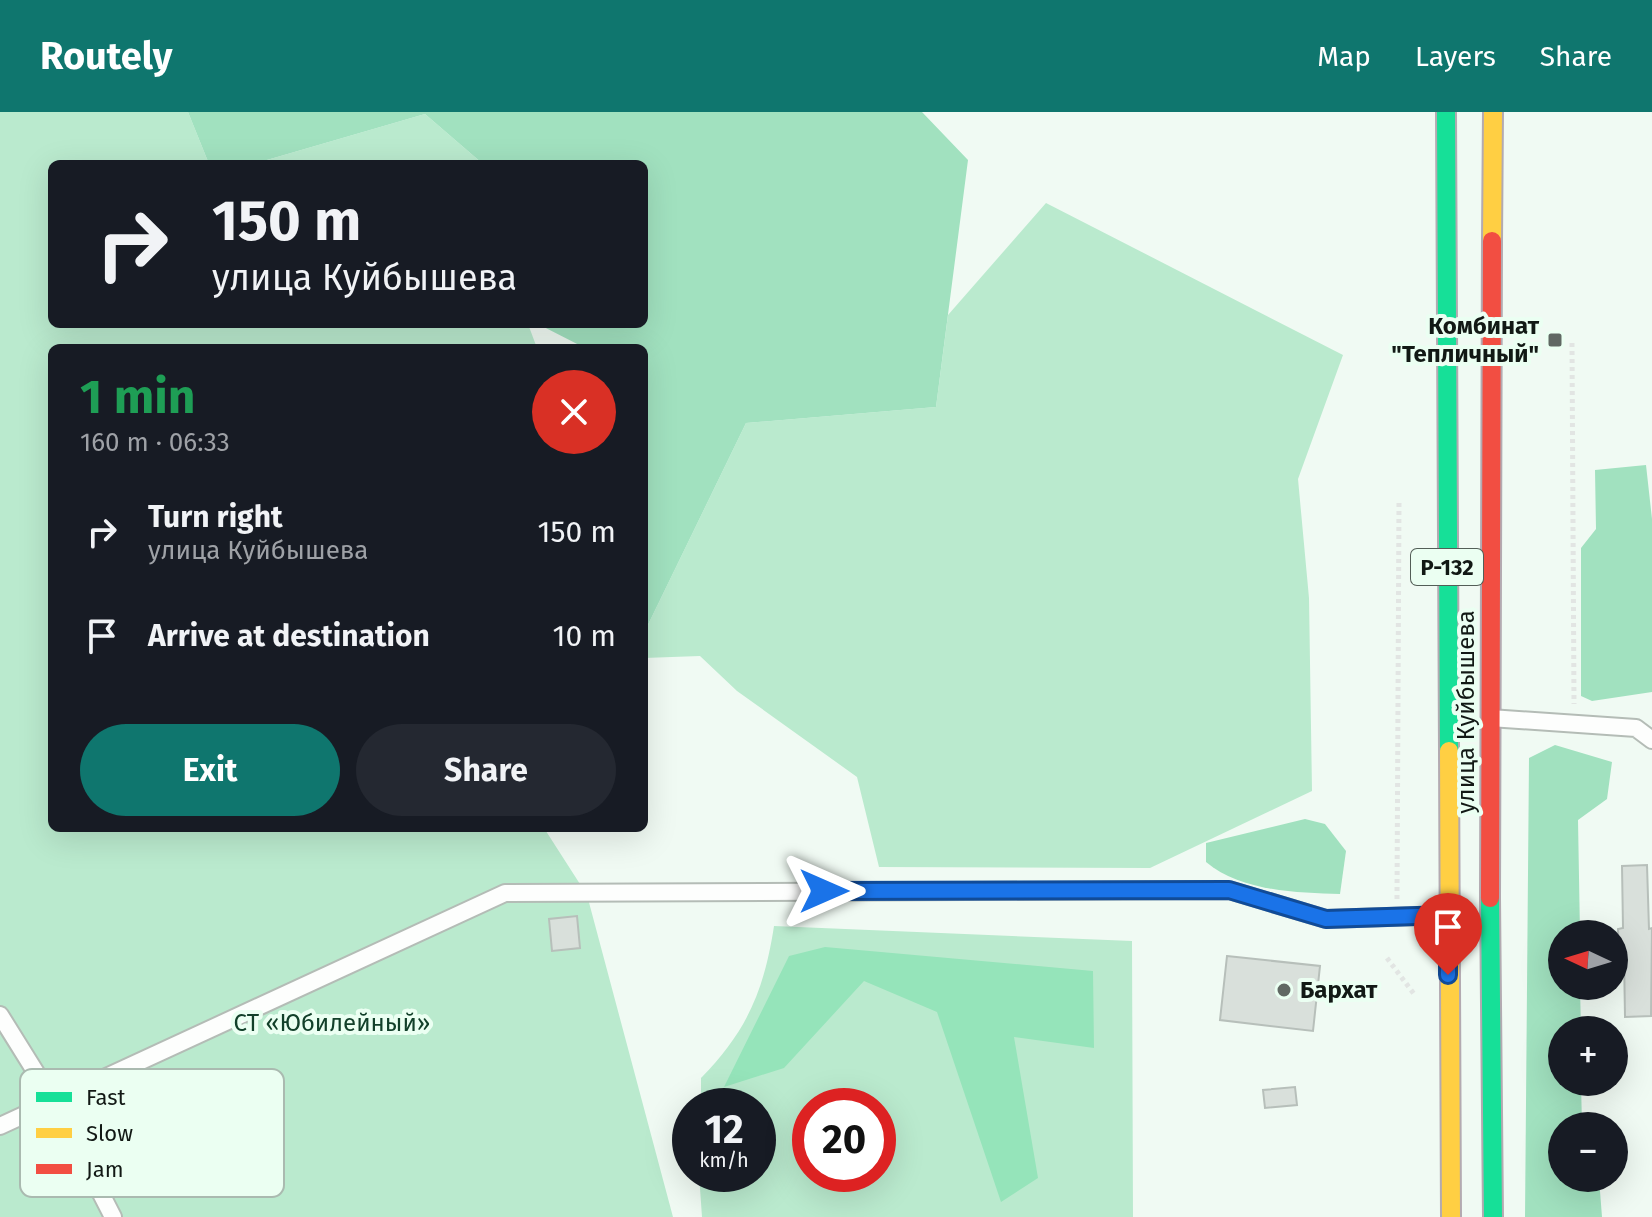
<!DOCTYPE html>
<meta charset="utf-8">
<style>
body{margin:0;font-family:"Fira Sans",sans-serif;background:#242831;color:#f1f3f6;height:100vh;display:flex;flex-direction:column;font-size:30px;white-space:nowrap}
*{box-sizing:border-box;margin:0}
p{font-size:26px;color:#9ea1a6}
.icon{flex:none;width:44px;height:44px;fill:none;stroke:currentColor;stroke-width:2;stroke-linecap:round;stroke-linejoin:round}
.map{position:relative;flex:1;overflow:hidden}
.side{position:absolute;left:48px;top:232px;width:600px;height:488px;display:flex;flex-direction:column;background:#171b24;border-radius:12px;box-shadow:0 8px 32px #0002}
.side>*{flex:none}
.hud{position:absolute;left:48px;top:48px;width:600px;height:168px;border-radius:12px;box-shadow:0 8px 32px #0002;background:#171b24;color:#f1f3f6;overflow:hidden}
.needle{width:52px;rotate:274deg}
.controls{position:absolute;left:1548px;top:808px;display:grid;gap:16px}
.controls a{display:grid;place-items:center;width:80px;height:80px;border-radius:50%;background:#171b24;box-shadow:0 8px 32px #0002;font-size:40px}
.speed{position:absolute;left:672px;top:976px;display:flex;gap:16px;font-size:40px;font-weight:700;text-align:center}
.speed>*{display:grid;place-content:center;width:104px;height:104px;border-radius:50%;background:#171b24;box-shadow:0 8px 32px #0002;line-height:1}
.speed small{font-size:20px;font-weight:400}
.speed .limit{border:12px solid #d22;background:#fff;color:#111}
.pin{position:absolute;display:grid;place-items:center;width:68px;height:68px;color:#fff;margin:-82px -34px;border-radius:50% 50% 50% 0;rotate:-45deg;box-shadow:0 0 8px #0007}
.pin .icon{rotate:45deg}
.me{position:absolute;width:88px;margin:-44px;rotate:90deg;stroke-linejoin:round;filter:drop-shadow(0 0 6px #0008)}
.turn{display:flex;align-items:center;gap:28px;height:168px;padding:0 32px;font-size:36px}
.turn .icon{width:104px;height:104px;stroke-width:2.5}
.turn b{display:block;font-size:56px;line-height:68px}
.round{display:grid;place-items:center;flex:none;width:84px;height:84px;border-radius:42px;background:#242831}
.summary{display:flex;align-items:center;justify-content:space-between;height:136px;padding:0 32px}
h1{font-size:48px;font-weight:700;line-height:60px;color:#1e9e55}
.button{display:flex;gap:16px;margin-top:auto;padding:16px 32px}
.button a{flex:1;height:92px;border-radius:48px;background:#0f766e;color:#fff;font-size:32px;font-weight:700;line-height:92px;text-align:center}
.button a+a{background:#242831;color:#f1f3f6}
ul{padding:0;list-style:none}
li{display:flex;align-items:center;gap:24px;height:104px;padding:0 32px}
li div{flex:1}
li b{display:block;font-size:30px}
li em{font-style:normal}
header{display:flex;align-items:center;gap:48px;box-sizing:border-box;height:112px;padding:0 40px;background:#0f766e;color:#fff}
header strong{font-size:38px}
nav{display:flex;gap:44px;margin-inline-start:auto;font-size:28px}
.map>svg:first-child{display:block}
</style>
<header>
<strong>Routely</strong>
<nav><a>Map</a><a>Layers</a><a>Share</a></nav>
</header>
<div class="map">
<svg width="1652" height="1105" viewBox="0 0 1652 1105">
<rect width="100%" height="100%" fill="#f0faf3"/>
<g fill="#baeace" fill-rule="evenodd">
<path d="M0,0H188L209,52H52V212H528L537,236H52V716H544L587,783L673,1105H0Z"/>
<path d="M425,2L483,52H253Z"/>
<path d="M1046,91L1343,243L1298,367L1309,486L1312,679L1150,756L879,755L857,665L737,579L700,544L644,546V521L746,311L936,295L948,203Z"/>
<path d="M774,814L1132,829L1133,1105H702L699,1062H758V994H701V966C747,919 764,879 774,814ZM810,994H878V1062H810Z"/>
</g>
<g fill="#a1e1bf">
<path d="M188,0H922L968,48L936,295L746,311L644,521V236H585L538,212H644V52H483L425,2L253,52H209Z"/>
<path d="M1646,353L1652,407V580L1592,589L1581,584V436L1596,417L1595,358Z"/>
<path d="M1555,633L1612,650L1607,687L1578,708L1580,822H1562V874H1580L1581,918H1562V970H1581L1582,1014H1562V1066H1599L1602,1105H1525L1529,646Z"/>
<path d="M1305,707L1325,712L1346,739L1340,782C1297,781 1240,779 1206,750V731Z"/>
</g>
<path fill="#95e4ba" d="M825,835L1093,859L1094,936L1014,925L1038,1066L1001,1090L937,900L864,869L784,956L724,975L789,844Z"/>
<g fill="#d9e0db" stroke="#b7bfba" stroke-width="2">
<path d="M1647,753L1649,817L1652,816L1651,904L1625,905L1624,844H1619L1618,817L1623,816L1622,754Z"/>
<path d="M577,804L580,836L552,839L549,807Z"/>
<path d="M1227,844L1320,854L1313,919L1220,908Z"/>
<path d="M1295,975L1297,993L1265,996L1263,978Z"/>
</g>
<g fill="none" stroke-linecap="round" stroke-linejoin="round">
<g stroke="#b4bcb6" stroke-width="20">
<g id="lane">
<path d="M1490,606L1636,616L1652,628"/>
<path d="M0,903L53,988L113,1105"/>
<path d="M0,1014L505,781L1229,778L1326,807L1448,803"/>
</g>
</g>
<g stroke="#b3aab1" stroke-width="22">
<g id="fast">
<path d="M1446,0L1449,639"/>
<path d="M1490,786L1493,1105"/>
</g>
</g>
<g stroke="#b3aab1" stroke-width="22">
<g id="slow">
<path d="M1492,129L1493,0"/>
<path d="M1449,639L1451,1105"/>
</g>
</g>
<g stroke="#b3aab1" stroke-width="22">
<path id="jam" d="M1490,786L1492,129"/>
</g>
<g stroke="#e2e5e3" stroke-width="5" stroke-dasharray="4 4" stroke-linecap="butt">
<path d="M1572,231L1574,592"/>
<path d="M1397,787L1399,389"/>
<path d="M1387,846L1414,882"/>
</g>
<use href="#lane" stroke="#fdfefd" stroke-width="16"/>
<use href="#fast" stroke="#16e098" stroke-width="18"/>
<use href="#slow" stroke="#ffcf43" stroke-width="18"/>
<use href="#jam" stroke="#f24e42" stroke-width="18"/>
</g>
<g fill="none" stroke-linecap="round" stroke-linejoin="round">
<g stroke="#114b97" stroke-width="20">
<path id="route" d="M824,779L1229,778L1326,807L1448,803V863"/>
</g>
<use href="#route" stroke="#1a73e8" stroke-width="14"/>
</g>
<g fill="#606863" stroke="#ebfff2" stroke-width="3">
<rect x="1547" y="220" width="16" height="16" rx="4"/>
<circle cx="1284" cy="878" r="8"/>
</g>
<g text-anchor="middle" stroke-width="8" stroke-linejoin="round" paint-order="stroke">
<rect fill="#ebfff2" stroke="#535e57" stroke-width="2" x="1411" y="437" width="72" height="36" rx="6"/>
<g font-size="22" font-weight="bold" fill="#121915">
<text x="1447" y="463">Р-132</text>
</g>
<g font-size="24" font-weight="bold" fill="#121915" stroke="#ebfff2" text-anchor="end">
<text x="1539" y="222">Комбинат<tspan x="1539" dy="28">"Тепличный"</tspan></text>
<text x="1300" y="886" text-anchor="start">Бархат</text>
</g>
<g font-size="24" fill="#121915" stroke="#ebfff2">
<text transform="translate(1466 600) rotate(-90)" y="8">улица Куйбышева</text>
</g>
<g font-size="24" fill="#12402a" stroke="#ebfff2">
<text x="332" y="919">СТ «Юбилейный»</text>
</g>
</g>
<rect x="20" y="957" width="264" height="128" rx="12" fill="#ebfff2" stroke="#aabab0" stroke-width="2"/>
<rect x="36" y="980" width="36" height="10" fill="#16e098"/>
<rect x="36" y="1016" width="36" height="10" fill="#ffcf43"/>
<rect x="36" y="1052" width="36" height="10" fill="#f24e42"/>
<g font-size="22" fill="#121915">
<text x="86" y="993">Fast</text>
<text x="86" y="1029">Slow</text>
<text x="86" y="1065">Jam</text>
</g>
</svg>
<div class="controls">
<a><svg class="needle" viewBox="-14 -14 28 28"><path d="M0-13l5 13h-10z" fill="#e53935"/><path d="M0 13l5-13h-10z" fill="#9ea1a6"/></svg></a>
<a>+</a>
<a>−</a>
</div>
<div class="speed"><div>12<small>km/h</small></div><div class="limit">20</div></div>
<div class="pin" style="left:1448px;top:863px;background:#d93025"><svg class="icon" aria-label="arrive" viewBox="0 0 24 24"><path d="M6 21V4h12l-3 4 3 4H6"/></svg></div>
<svg class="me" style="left:824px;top:779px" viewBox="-20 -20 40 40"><path d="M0-17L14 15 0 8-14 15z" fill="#1a73e8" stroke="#fff" stroke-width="4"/></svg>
<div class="hud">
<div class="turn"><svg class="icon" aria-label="right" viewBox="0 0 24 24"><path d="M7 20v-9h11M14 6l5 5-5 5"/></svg><div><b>150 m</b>улица Куйбышева</div></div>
</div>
<section class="side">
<div class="summary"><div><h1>1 min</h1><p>160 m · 06:33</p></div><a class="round" style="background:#d93025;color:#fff"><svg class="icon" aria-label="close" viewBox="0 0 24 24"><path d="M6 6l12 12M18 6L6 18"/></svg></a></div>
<ul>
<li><svg class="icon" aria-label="right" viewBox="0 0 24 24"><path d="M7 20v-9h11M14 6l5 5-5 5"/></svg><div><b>Turn right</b><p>улица Куйбышева</p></div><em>150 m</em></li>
<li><svg class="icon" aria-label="arrive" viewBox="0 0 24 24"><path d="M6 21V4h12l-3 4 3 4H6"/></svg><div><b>Arrive at destination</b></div><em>10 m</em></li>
</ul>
<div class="button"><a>Exit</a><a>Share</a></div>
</section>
</div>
